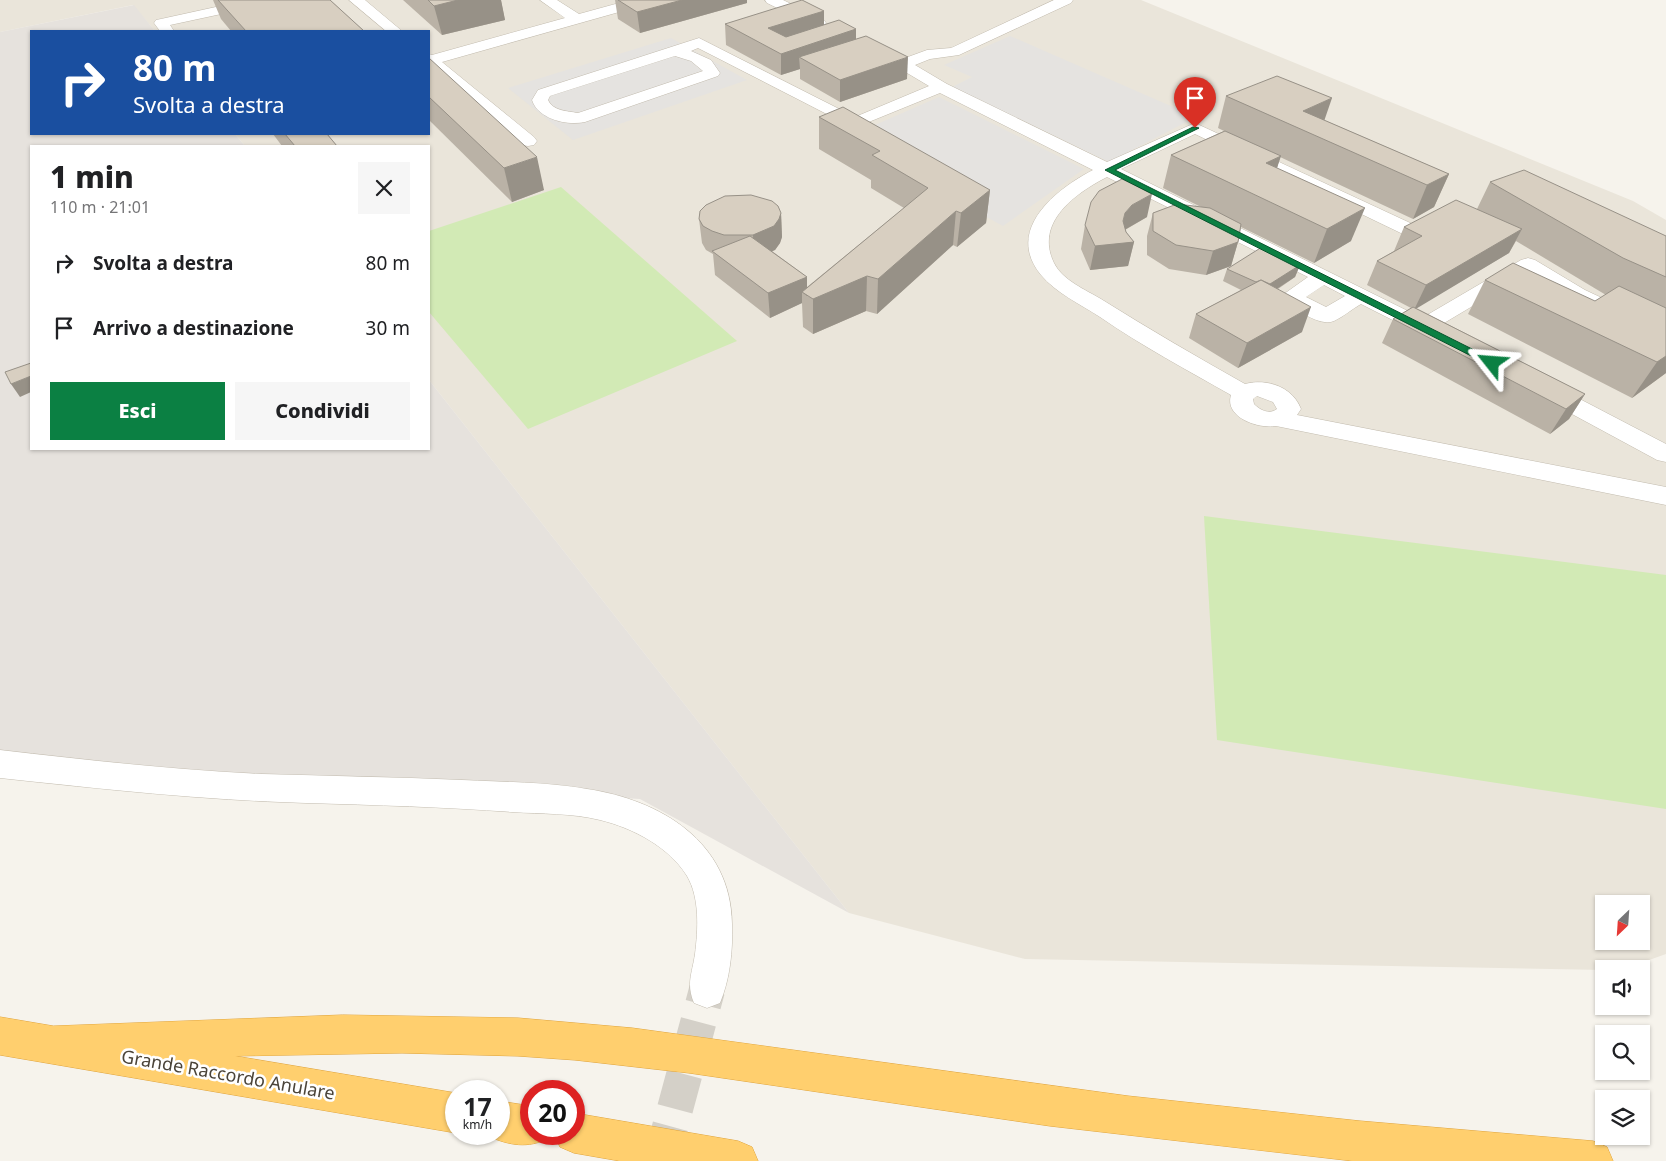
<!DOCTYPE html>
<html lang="it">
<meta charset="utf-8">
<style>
body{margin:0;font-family:"Noto Sans",sans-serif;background:#f6f6f6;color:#202124;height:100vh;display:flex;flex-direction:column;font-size:19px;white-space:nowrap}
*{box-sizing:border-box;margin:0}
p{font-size:16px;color:#757577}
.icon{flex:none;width:28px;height:28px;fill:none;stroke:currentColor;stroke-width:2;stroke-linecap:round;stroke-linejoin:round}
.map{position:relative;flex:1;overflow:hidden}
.drawer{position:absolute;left:30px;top:145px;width:400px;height:305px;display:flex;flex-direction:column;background:#fff;border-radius:0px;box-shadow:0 1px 4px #0004}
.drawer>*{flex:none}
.guide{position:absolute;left:30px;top:30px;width:400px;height:105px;border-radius:0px;box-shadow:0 1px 4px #0004;background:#1a4fa0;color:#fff;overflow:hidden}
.needle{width:32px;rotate:205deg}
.fabs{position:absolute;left:1595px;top:895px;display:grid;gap:10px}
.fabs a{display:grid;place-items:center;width:55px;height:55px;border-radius:0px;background:#fff;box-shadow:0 1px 4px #0004;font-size:25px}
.speed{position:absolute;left:445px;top:1080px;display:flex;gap:10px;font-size:25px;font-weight:700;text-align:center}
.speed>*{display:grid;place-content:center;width:65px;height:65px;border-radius:50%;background:#fff;box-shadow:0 1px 4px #0004;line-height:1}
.speed small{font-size:12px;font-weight:400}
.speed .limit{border:8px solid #d22;background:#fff;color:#111}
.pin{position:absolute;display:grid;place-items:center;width:42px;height:42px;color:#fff;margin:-51px -21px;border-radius:50% 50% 50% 0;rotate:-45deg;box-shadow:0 0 5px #0007}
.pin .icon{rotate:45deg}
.me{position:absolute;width:55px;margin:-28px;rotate:298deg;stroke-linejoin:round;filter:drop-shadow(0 0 4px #0008)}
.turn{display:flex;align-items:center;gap:18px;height:105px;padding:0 20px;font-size:22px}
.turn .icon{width:65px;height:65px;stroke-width:2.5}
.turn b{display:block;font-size:35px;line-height:42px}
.round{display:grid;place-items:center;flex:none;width:52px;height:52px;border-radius:0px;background:#f6f6f6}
.head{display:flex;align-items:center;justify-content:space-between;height:85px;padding:0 20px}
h1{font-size:30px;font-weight:800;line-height:38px}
.button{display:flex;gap:10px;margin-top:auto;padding:10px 20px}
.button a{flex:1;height:58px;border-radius:0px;background:#0b8043;color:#fff;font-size:20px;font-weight:800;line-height:58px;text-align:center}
.button a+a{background:#f6f6f6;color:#202124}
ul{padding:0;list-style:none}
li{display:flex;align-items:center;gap:15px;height:65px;padding:0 20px}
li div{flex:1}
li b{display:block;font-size:19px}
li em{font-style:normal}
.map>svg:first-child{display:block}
</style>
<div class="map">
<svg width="1666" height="1161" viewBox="0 0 1666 1161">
<rect width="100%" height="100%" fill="#f6f3ec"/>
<path fill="#eae5da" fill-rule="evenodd" d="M0,0H1141L1633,201L1666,220V954L1624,969L1604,970L1025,959L849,913L429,380V146H245L235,134H429V31H155L133,5L0,32ZM1604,904H1641V941H1604Z"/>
<path fill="#e6e2dd" d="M134,5L155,31H31V134H235L245,146H31V449H429V380L849,913L640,799L0,765V32Z"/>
<g fill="#d2eab5">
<path d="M561,187L737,341L528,429L429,312V231Z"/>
<path d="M1204,516L1666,575V809L1217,740Z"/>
</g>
<g fill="#e5e3e0">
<path d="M1010,36L1196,117L1109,162L952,87L972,77L944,65Z"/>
<path d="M671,38L747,80L573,140L508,88Z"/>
<path d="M939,97L1084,169L1003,226L843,139Z"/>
</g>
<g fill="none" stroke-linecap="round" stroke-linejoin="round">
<path stroke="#d4d0c8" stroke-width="36" stroke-dasharray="36 18" stroke-linecap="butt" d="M661,1161L707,990"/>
<g stroke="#c2bbae" stroke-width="1">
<g id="minor">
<path d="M248,0H275L273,3L268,4L170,25L174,31H160L154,23L156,20L161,19Z"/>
<path d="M349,0H365L402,31H386Z"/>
<path d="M540,0H557L579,14L630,0H653L651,3L442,62L534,137L537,141L534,145L528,146L522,145L429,67V54L432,55L565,18Z"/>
<path d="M765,0H783L824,20L826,23L824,26H814L767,3Z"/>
<path d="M1054,0H1073L1071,3L959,55L930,59L915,65L947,84L1107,162L1195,123L1421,228L1424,232L1421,236L1414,238L1407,236L1195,134L1121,169L1422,318L1521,260L1528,258L1535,260L1585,290L1666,328V343L1658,341L1571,298L1528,273L1439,326L1445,332L1442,337L1434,339L1426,337L1361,304C1352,309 1343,317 1334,321C1319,327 1297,309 1284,302L1280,298L1284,294L1308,277L1107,177C1076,193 1034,222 1054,263C1062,280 1086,290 1101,299C1149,329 1197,357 1245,384C1267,378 1293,387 1301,409L1297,415L1666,487V505L1276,426C1259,429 1224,418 1231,395C1187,370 1142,346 1100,317C1080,304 1056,293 1041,275C1004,230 1056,189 1093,170L940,93L854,128L698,48L691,51L711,60L720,73L718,76L585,122C567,126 538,119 532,100L538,90L699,38L855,117L929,86L897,67L895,64L897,61L927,50L951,48ZM675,56L691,61L703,71L578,113C567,111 553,111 548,100L550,96ZM1324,285L1345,296L1326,307L1306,297ZM1257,396L1273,402L1277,409C1269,415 1260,410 1254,404L1253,399Z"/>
<path d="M1543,382L1551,384L1666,444V462L1657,460L1535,394L1531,389L1535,384Z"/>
<path d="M0,750C87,760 174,770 262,774C329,776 395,777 462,780C503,782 546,782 587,789C661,800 731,842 732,924C733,951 730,979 720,1003L707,1008L694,1003C686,984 692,974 695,954C698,930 700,898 687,876C669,847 633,828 600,820C572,813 542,814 512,812C444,807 375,805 306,803C202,800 103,789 0,778Z"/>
</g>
</g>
<g stroke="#e0a43c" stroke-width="1">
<g id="highway">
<path d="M343,1015L518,1018L632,1028L1128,1096L1360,1121L1593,1141L1607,1147L1613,1161H1353L1050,1126L689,1073L575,1060L518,1056L402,1053L235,1056L456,1093V1133L0,1055V1017L53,1026Z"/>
<path d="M499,1101L531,1106V1134H548L545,1140C524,1149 506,1144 485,1135L499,1134Z"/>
<path d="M574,1113L738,1141L752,1147L758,1161H620L574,1153L560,1147L554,1134H574Z"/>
</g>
</g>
<use href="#minor" fill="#fff" fill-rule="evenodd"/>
<use href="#highway" fill="#ffcf6e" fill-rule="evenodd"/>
</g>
<g fill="#bab2a6">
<path d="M213,0H330L364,31H231L221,19Z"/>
<path d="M403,0H501L505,20L442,35Z"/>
<path d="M615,0H747V3L640,33L618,19Z"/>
<path d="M824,11V25L856,29V39L907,79L840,102L800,79V69L781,75L726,45L725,24Z"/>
<path d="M429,58L544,190L512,202L429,120Z"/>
<path d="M1226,96L1324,120L1449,174L1434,207L1413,219L1280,157L1277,168L1351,241L1314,263L1241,227L1238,242L1231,266L1206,275L1169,269L1147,255V236L1153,213L1201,207L1163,188L1171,155L1224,131L1218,128Z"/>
<path d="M819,117L990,190L986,223L957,247L953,245L877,314L866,311L813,334L803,327L802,303L770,318L715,275L713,254L706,250L702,243L699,219L781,213L782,237L780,243L775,250L772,251L807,277V287L904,208L871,188V180L819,149Z"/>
<path d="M273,134H327L337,146H282Z"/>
<path d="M1490,182L1666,236V373L1632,398L1468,314L1485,280L1595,301L1606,295L1516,241L1509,253L1416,308L1585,394L1569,419L1550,434L1382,343L1393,319L1411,308L1367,285L1377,261L1394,251L1404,227L1477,209Z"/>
<path d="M1147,217L1125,230L1126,232L1134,242L1128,266L1090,270L1081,249L1085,225Z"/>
<path d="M1300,265L1295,277L1278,289L1302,332L1238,368L1189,338L1196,314L1241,290L1223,281L1227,269Z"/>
</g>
<g fill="#979187">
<path d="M458,0H501L505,20L442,35L434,6Z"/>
<path d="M682,0H747V3L640,33L637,12Z"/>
<path d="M824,11V31L771,49L768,28Z"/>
<path d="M856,29V50L799,57L800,69L781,75V54Z"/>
<path d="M908,57L907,79L840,102V80Z"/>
<path d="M1332,98L1321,130L1303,111Z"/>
<path d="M1281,156L1270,189L1256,196L1266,163Z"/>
<path d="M537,157L544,190L512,202L504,168Z"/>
<path d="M1449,174L1434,207L1413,219L1427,185Z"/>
<path d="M990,190L986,223L957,247L961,213Z"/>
<path d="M1152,194L1147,217L1126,229L1120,237L1134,242L1128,266L1090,270L1095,246L1123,221L1125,213L1132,205Z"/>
<path d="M1365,208L1351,241L1314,263L1327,229Z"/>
<path d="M956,211L953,245L877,314L878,279Z"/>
<path d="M781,213L782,237L780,243L775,250L754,259L753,235Z"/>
<path d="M1522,229L1509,253L1414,310L1426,285Z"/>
<path d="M1238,242L1231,266L1206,275L1213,251Z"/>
<path d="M1300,265L1295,277L1261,299L1265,287Z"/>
<path d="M867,276L866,311L813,334V299Z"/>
<path d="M807,277V296L802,292V303L770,318L768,293Z"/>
<path d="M1311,307L1302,332L1238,368L1247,343Z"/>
<path d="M1666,356V373L1632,398L1657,362Z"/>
<path d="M31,376V392L20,397L11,384Z"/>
<path d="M1585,394L1569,419L1550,434L1566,409Z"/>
</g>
<g fill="#d8cfc1" stroke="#979187">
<path d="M218,0H330L364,31H246Z"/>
<path d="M428,0H458L434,6Z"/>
<path d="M618,0H682L637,12Z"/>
<path d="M802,0L824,11L768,28L786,37L839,20L856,29L781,54L725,24Z"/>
<path d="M866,36L908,57L840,80L799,57Z"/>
<path d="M429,58L537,157L504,168L429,97Z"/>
<path d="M1277,76L1332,98L1303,111L1449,174L1427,185L1226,96Z"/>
<path d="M843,107L990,190L961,213L956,211L878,279L867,276L813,299L802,292L928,188L872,155L880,151L819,117Z"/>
<path d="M1225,131L1281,156L1266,163L1365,208L1327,229L1171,155Z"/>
<path d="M285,134H327L337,146H295Z"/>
<path d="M1524,170L1666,236V277L1623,258L1490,182Z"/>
<path d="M1122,179L1152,194L1132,205L1125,213L1123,221L1126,232L1134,242L1095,246L1085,225L1091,202L1099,191Z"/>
<path d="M751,195L772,201L778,206L781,213L779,219L774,226L753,235H724L712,231L703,226L699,219L700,211L706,205L725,196Z"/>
<path d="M1456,200L1522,229L1426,285L1377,261L1422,236L1404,227Z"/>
<path d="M1177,204L1210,208L1241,224L1238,242L1213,251L1176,245L1153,231V213Z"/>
<path d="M750,236L807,277L768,293L712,251Z"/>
<path d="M1262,247L1300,265L1270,284L1261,280L1256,282L1227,269Z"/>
<path d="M1513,263L1595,301L1619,286L1666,308V356L1657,362L1485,280Z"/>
<path d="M1261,280L1311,307L1247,343L1196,314Z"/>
<path d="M1413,307L1585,394L1566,409L1393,319Z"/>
<path d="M31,363V376L11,384L5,372Z"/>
</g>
<path fill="#0b8043" stroke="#07532c" d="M1193,127L1199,128L1115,170L1496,361V365H1489L1105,170Z"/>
<g text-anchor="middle" stroke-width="5" stroke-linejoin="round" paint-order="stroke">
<g font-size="18" fill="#4b4439" stroke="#fff">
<text transform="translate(228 1075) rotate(10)" y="6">Grande Raccordo Anulare</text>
</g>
</g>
</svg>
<div class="fabs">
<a><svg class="needle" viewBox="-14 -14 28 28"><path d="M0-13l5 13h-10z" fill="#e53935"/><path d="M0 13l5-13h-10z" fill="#757577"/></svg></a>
<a><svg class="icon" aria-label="sound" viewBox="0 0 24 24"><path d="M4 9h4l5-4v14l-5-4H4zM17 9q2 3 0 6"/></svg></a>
<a><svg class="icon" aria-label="search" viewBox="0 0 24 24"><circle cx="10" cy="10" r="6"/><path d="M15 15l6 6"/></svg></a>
<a><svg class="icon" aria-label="layers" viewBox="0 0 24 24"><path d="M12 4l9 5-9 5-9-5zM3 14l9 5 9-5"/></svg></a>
</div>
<div class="speed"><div>17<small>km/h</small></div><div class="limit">20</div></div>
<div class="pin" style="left:1195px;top:128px;background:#d93025"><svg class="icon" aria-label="arrive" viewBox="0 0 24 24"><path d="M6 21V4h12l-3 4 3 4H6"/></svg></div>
<svg class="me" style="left:1492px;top:363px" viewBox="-20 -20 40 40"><path d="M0-17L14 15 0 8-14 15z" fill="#0b8043" stroke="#fff" stroke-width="4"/></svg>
<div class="guide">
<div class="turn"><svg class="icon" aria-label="right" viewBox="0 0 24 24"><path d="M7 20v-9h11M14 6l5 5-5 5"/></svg><div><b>80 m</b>Svolta a destra</div></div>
</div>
<section class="drawer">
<div class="head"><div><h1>1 min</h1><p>110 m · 21:01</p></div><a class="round"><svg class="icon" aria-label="close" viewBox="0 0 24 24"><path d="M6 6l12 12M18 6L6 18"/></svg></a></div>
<ul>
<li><svg class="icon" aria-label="right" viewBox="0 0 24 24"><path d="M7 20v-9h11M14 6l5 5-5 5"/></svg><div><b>Svolta a destra</b></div><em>80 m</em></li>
<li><svg class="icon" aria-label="arrive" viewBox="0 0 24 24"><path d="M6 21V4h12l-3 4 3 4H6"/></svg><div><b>Arrivo a destinazione</b></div><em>30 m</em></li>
</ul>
<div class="button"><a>Esci</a><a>Condividi</a></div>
</section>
</div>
